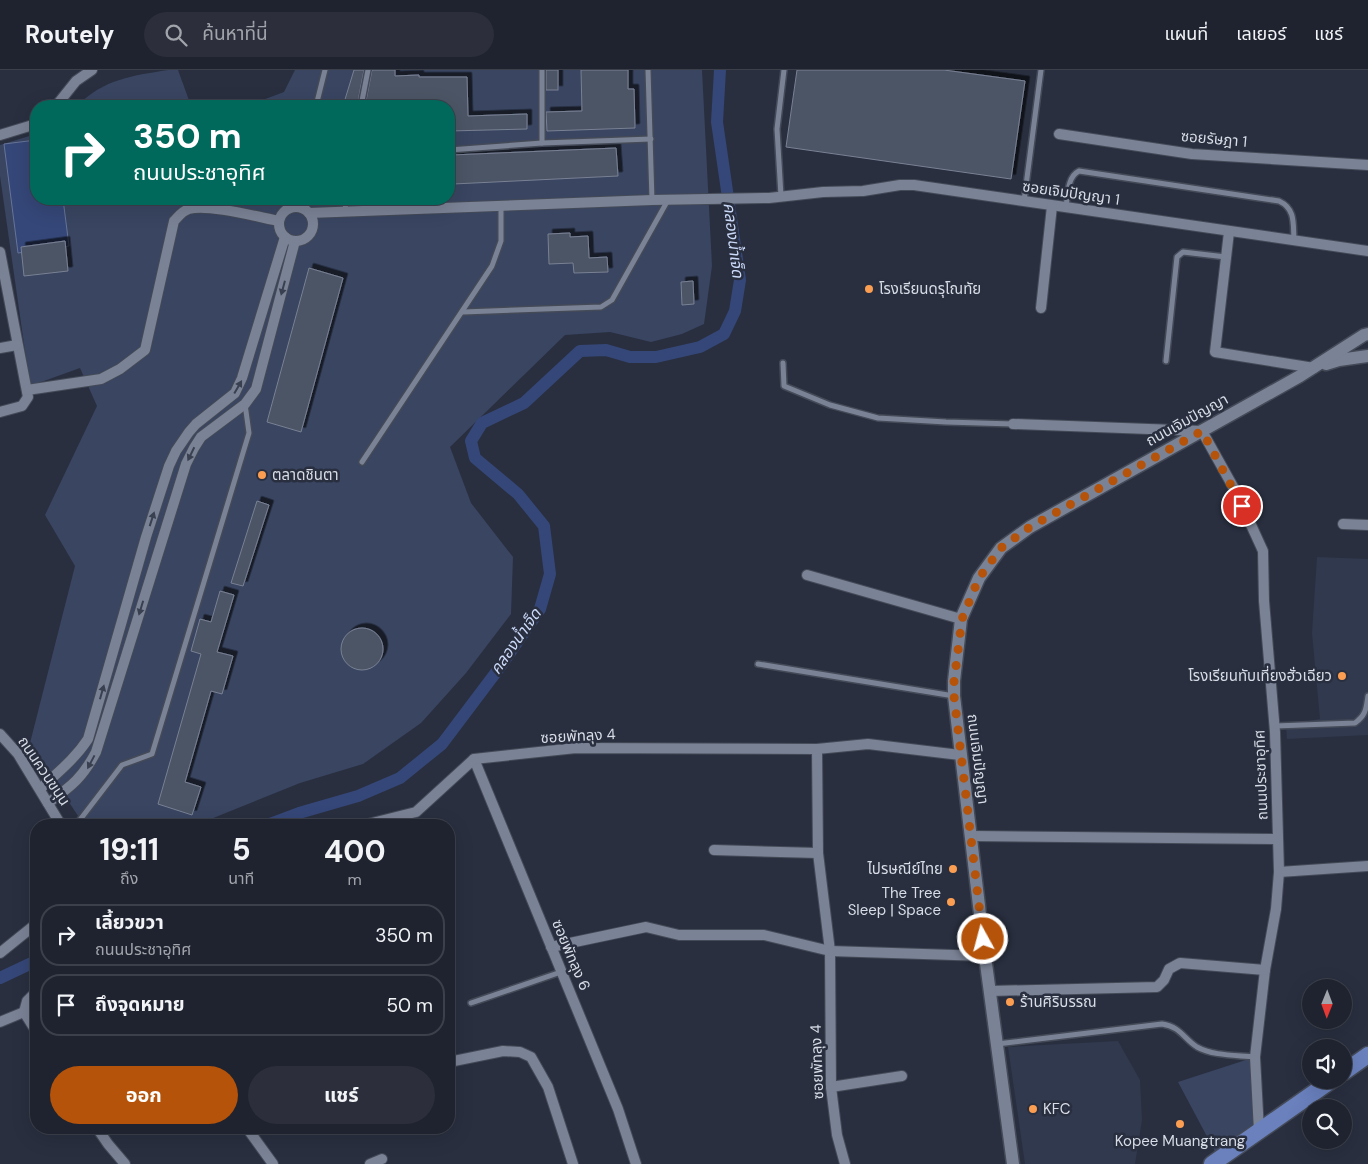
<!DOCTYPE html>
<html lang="th">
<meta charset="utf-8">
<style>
body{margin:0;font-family:"DM Sans","Noto Sans Thai",sans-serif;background:#2c2f3b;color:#f1f3f6;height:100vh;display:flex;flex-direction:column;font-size:19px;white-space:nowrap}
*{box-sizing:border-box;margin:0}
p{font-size:16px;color:#a1a4aa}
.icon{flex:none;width:28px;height:28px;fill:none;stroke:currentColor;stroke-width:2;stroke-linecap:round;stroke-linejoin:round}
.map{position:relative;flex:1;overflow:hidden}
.side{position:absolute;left:30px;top:749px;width:425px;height:315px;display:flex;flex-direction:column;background:#1f232f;border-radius:20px;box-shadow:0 5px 20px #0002,0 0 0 1px #3c404b}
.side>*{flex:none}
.banner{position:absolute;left:30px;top:30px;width:425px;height:105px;border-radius:20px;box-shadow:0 5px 20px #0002,0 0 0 1px #3c404b;background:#00695c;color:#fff;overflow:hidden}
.needle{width:32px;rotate:181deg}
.fabs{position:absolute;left:1302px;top:909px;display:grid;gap:10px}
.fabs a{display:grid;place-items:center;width:50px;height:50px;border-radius:50%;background:#1f232f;box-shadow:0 5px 20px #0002,0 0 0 1px #3c404b;font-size:25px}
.pin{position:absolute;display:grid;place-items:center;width:42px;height:42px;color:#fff;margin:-21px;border:2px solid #fff;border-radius:50%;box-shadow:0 1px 5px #0007}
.me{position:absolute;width:55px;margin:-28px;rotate:353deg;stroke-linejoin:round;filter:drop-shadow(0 0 4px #0008)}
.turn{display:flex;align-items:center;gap:18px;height:105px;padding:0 20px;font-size:22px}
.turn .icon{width:65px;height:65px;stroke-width:2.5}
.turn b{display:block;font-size:35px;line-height:42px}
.eta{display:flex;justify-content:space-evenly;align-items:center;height:85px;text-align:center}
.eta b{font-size:30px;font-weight:700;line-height:35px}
.action{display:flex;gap:10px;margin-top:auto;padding:10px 20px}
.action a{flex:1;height:58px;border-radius:30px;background:#b45309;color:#fff;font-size:20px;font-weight:700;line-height:58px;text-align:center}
.action a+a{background:#2c2f3b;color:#f1f3f6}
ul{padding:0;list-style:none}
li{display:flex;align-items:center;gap:15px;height:62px;margin:0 10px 8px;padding:0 10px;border:2px solid #3c404b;border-radius:20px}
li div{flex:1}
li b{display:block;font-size:19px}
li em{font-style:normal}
header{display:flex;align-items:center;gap:30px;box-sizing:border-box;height:70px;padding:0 25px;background:#1f232f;border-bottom:1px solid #3c404b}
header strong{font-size:24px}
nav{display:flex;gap:28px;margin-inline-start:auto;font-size:18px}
.search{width:350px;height:45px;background:#2c2f3b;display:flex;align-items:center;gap:12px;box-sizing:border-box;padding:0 18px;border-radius:28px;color:#a1a4aa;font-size:19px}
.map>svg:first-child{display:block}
</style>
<header>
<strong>Routely</strong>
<div class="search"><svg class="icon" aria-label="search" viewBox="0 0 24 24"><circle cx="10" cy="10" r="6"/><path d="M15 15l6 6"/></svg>ค้นหาที่นี่</div>
<nav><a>แผนที่</a><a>เลเยอร์</a><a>แชร์</a></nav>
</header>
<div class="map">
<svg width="1368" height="1094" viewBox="0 0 1368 1094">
<defs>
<filter id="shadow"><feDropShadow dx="4.5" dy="-4.5" stdDeviation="0" flood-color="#0009"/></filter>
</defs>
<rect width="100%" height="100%" fill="#292f3f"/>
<g fill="#30394e">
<path d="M1317,487L1368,489V665L1287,669L1286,655L1320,649L1312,563Z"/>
<path d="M1118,971L1140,1010L1142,1050L1135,1094H1025L1008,977Z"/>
</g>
<g fill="#394561">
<path d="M168,0H178L191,36H77C104,9 131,6 168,0Z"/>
<path d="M295,0H702L712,196L704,254L682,264L651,272L610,262L565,265L450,377L471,433L513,487L511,544L466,603L421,653L363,694L300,713L196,755H84L30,673L75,496L45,445L97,336L80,298L30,316L0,106V75L36,64V129H449V36H247L284,22Z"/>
<path d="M1255,987L1259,1061L1219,1089L1178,1012Z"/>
</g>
<path fill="#354778" stroke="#667499" d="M36,70V129H63L69,176L18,183L4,74Z"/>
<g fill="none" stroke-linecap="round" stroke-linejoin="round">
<g stroke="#354778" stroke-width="12">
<path d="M267,755L299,743L358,726L400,708L442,674L500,597L540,539L550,504L544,456L518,424L475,388L471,371L482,353L524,333L580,281L606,280L630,287H656L700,277L724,264L735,241L740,210L717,52L720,0"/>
<path d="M0,908L36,891"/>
</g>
</g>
<g fill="#4c5465" stroke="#798194" filter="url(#shadow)">
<path d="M354,0H364L357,36H343Z"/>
<path d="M372,0H395V6L419,5V7H467L468,46L527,44V59L449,61V36H365Z"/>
<rect x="546" y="0" width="12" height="20"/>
<path d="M581,0H628V19H634L635,58L547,61L546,42L582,41Z"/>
<path d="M797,0H944L1025,11L1011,109L786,77Z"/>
<path d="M616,78L618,106L453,114L452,85Z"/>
<path d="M570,163V167L588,166L589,188L607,187L608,202L574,203L573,193L549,194L548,164Z"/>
<path d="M65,171L68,201L24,206L21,177Z"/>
<path d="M309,198L343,208L301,362L267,352Z"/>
<path d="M693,211L694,234L682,235L681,212Z"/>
<path d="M257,431L269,435L243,516L231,513Z"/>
<path d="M220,521L234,525L217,582L233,586L222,624L211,621L185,712L201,717L192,745L158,734L201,584L191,581L200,549L211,552Z"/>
<circle cx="362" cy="579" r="21"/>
</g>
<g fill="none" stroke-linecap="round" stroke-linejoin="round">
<g stroke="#444a57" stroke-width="8">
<g id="service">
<path d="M542,0V73"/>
<path d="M648,0L652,130"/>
<path d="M316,36L325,0"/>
<path d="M361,36L368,0"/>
<path d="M449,80L542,73L651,69"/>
<path d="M781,126L777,59L784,0"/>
<path d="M1024,131L1041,0"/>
<path d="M294,137L295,129"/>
<path d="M1066,137C1068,125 1067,107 1079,101L1279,131C1296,139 1293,154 1294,171"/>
<path d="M345,142L346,129"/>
<path d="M463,242L601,237L612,230L668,130"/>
<path d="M1166,291L1177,187L1183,182L1226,187"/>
<path d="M783,293L784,316L830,335L878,348L946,352L1013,354"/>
<path d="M362,392L492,196L501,171V136"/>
<path d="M758,594L954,626"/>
<path d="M1275,656L1355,653C1366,645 1366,639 1368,626"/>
<path d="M76,755L122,695L152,684L249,363L245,334"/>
<path d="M471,933L561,902"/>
<path d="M997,974L1162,954C1181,957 1183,968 1197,977C1213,986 1237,985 1255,987"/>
</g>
</g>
<g stroke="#444a57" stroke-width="12">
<g id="minor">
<path d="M56,36L76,11L92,0"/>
<path d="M1059,64L1192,84L1368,95"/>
<path d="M0,65L36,54"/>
<circle cx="296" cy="154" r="17"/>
<path d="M309,143L652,130L769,128L823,122L863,121L900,115H914L1368,181"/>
<path d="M1229,162L1215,282L1314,298"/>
<path d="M0,182L28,327L22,336L0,342"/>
<path d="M1041,238L1052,136"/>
<path d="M0,278L17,275"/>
<path d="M27,320L101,309L120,299L145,280L174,151C179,146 182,141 189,139C209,134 258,147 279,151"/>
<path d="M1013,354L1202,361L1236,422L1263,481L1264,531L1275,662L1279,802L1276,839L1265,900L1255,987L1259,1061"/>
<path d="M1343,454L1368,455"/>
<path d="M807,505L961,549"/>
<path d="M0,664L18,684L61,755"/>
<path d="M817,679L818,783L830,881L831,1017L837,1065L845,1094"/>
<path d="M474,689L618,1039L636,1094"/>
<path d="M40,719C57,703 75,689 88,669L146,467L169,396L176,381L189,362L196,354L235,323L242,308L285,167"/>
<path d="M48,733C72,716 83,707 96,682L186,394L194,378L201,367L245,334L256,319L295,171"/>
<path d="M364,755L416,742L474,689L576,678L817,679L868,674L960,685"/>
<path d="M972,766L1278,769"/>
<path d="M714,780L818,783"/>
<path d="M1279,802L1368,796"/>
<path d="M551,877L646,857L679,865H764L830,881L985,886"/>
<path d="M0,883L36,854"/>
<path d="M990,921L1157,917L1164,910L1169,899L1180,893L1265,900"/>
<path d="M36,922L27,931L24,942L36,961"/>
<path d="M0,952L24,942"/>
<path d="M449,992L503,981L520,982L531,987L548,1017L573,1094"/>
<path d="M831,1017L902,1006"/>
<path d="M97,1058L108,1074L125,1094"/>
<path d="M247,1058L273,1094"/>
<path d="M370,1094L382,1089"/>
</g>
</g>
<g stroke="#444a57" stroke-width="15">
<g id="tertiary">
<path d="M1326,294L1339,290L1368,286"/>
<path d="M1013,1094L985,886L954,626V611L961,549L979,508L1001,478L1030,457L1300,306L1364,265L1368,264"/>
</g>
</g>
<g stroke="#444a57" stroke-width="19">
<g id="primary">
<path d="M1344,1002L1368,985"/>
<path d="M1212,1094L1332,1010"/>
</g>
</g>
<use href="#service" stroke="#7a8295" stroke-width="5"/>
<use href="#minor" stroke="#7a8295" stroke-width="10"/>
<use href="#tertiary" stroke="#7a8295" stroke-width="12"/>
<use href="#primary" stroke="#6a81be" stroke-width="16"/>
</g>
<defs><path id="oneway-solid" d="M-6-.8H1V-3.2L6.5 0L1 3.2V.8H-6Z" transform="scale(1.25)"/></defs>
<g fill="#394050">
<use href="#oneway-solid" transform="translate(283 218) rotate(105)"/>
<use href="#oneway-solid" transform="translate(238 317) rotate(-60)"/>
<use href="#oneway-solid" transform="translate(191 384) rotate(116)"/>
<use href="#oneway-solid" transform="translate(152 449) rotate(-72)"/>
<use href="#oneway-solid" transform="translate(141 538) rotate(107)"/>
<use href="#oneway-solid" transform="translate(102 622) rotate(-74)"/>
<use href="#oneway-solid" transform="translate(91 692) rotate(118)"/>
</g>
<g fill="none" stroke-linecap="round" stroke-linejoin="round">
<path stroke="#b45309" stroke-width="9" stroke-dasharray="0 16.2" d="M983,869L954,626V612L962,549L979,508L1001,478L1030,457L1202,361L1242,436"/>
</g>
<g fill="#fc9e52" stroke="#292f3f" stroke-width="2">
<circle cx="869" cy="219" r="5"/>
<circle cx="262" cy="405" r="5"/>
<circle cx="1342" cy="606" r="5"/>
<circle cx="953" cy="799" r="5"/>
<circle cx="951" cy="832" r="5"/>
<circle cx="1010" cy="932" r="5"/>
<circle cx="1033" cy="1039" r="5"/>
<circle cx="1180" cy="1054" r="5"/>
</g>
<g text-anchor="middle" stroke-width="5" stroke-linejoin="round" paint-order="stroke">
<g font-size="15" fill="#d7dce6" stroke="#292f3f">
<text transform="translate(1214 69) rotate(5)" y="5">ซอยรัษฎา 1</text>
<text transform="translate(1071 123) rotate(8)" y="5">ซอยเจิมปัญญา 1</text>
<text transform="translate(1187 350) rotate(-29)" y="5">ถนนเจิมปัญญา</text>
<text transform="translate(578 666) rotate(-3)" y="5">ซอยพัทลุง 4</text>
<text transform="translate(978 689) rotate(83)" y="5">ถนนเจิมปัญญา</text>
<text transform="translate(44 701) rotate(56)" y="5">ถนนควนขนุน</text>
<text transform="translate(1261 705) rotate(-92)" y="5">ถนนประชาอุทิศ</text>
<text transform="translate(571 885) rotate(67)" y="5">ซอยพัทลุง 6</text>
<text transform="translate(817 992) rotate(-92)" y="5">ซอยพัทลุง 4</text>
</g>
<g font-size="15" fill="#d7dce6" stroke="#292f3f" text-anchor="start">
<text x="879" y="224">โรงเรียนดรุโณทัย</text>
<text x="272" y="410">ตลาดชินตา</text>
<text x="1332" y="611" text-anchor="end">โรงเรียนทับเที่ยงฮั่วเฉียว</text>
<text x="943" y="804" text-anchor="end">ไปรษณีย์ไทย</text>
<text x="941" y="828" text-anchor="end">The Tree<tspan x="941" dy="17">Sleep | Space</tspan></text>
<text x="1020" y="937">ร้านศิริบรรณ</text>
<text x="1043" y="1044">KFC</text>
<text x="1180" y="1076" text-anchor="middle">Kopee Muangtrang</text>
</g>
<g font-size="16" font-style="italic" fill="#cbd9f9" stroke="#292f3f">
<text transform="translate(734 170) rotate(83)" y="6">คลองน้ำเจ็ด</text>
<text transform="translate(515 571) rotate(-55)" y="6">คลองน้ำเจ็ด</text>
</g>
</g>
</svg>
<div class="fabs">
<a><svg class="needle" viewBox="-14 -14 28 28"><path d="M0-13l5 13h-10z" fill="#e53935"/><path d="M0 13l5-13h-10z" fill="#a1a4aa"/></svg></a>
<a><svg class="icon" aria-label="sound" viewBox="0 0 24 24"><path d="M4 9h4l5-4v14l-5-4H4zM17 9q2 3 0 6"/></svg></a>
<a><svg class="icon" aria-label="search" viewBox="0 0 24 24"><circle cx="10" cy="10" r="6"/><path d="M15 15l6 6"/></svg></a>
</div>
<div class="pin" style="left:1242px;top:436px;background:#d93025"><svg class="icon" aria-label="arrive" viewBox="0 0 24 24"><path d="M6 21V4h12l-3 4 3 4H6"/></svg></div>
<svg class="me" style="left:983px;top:869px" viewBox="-20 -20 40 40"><circle r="17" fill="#b45309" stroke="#fff" stroke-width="3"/><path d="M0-11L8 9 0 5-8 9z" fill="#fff"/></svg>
<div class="banner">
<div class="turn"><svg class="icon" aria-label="right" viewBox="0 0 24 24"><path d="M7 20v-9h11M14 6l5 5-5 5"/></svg><div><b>350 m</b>ถนนประชาอุทิศ</div></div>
</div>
<section class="side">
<div class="eta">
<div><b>19:11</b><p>ถึง</p></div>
<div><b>5</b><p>นาที</p></div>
<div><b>400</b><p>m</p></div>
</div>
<ul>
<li><svg class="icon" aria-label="right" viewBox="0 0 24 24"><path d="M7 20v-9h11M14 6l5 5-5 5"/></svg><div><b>เลี้ยวขวา</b><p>ถนนประชาอุทิศ</p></div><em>350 m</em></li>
<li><svg class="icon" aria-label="arrive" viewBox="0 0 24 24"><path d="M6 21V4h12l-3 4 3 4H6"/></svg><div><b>ถึงจุดหมาย</b></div><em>50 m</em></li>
</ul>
<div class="action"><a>ออก</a><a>แชร์</a></div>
</section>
</div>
